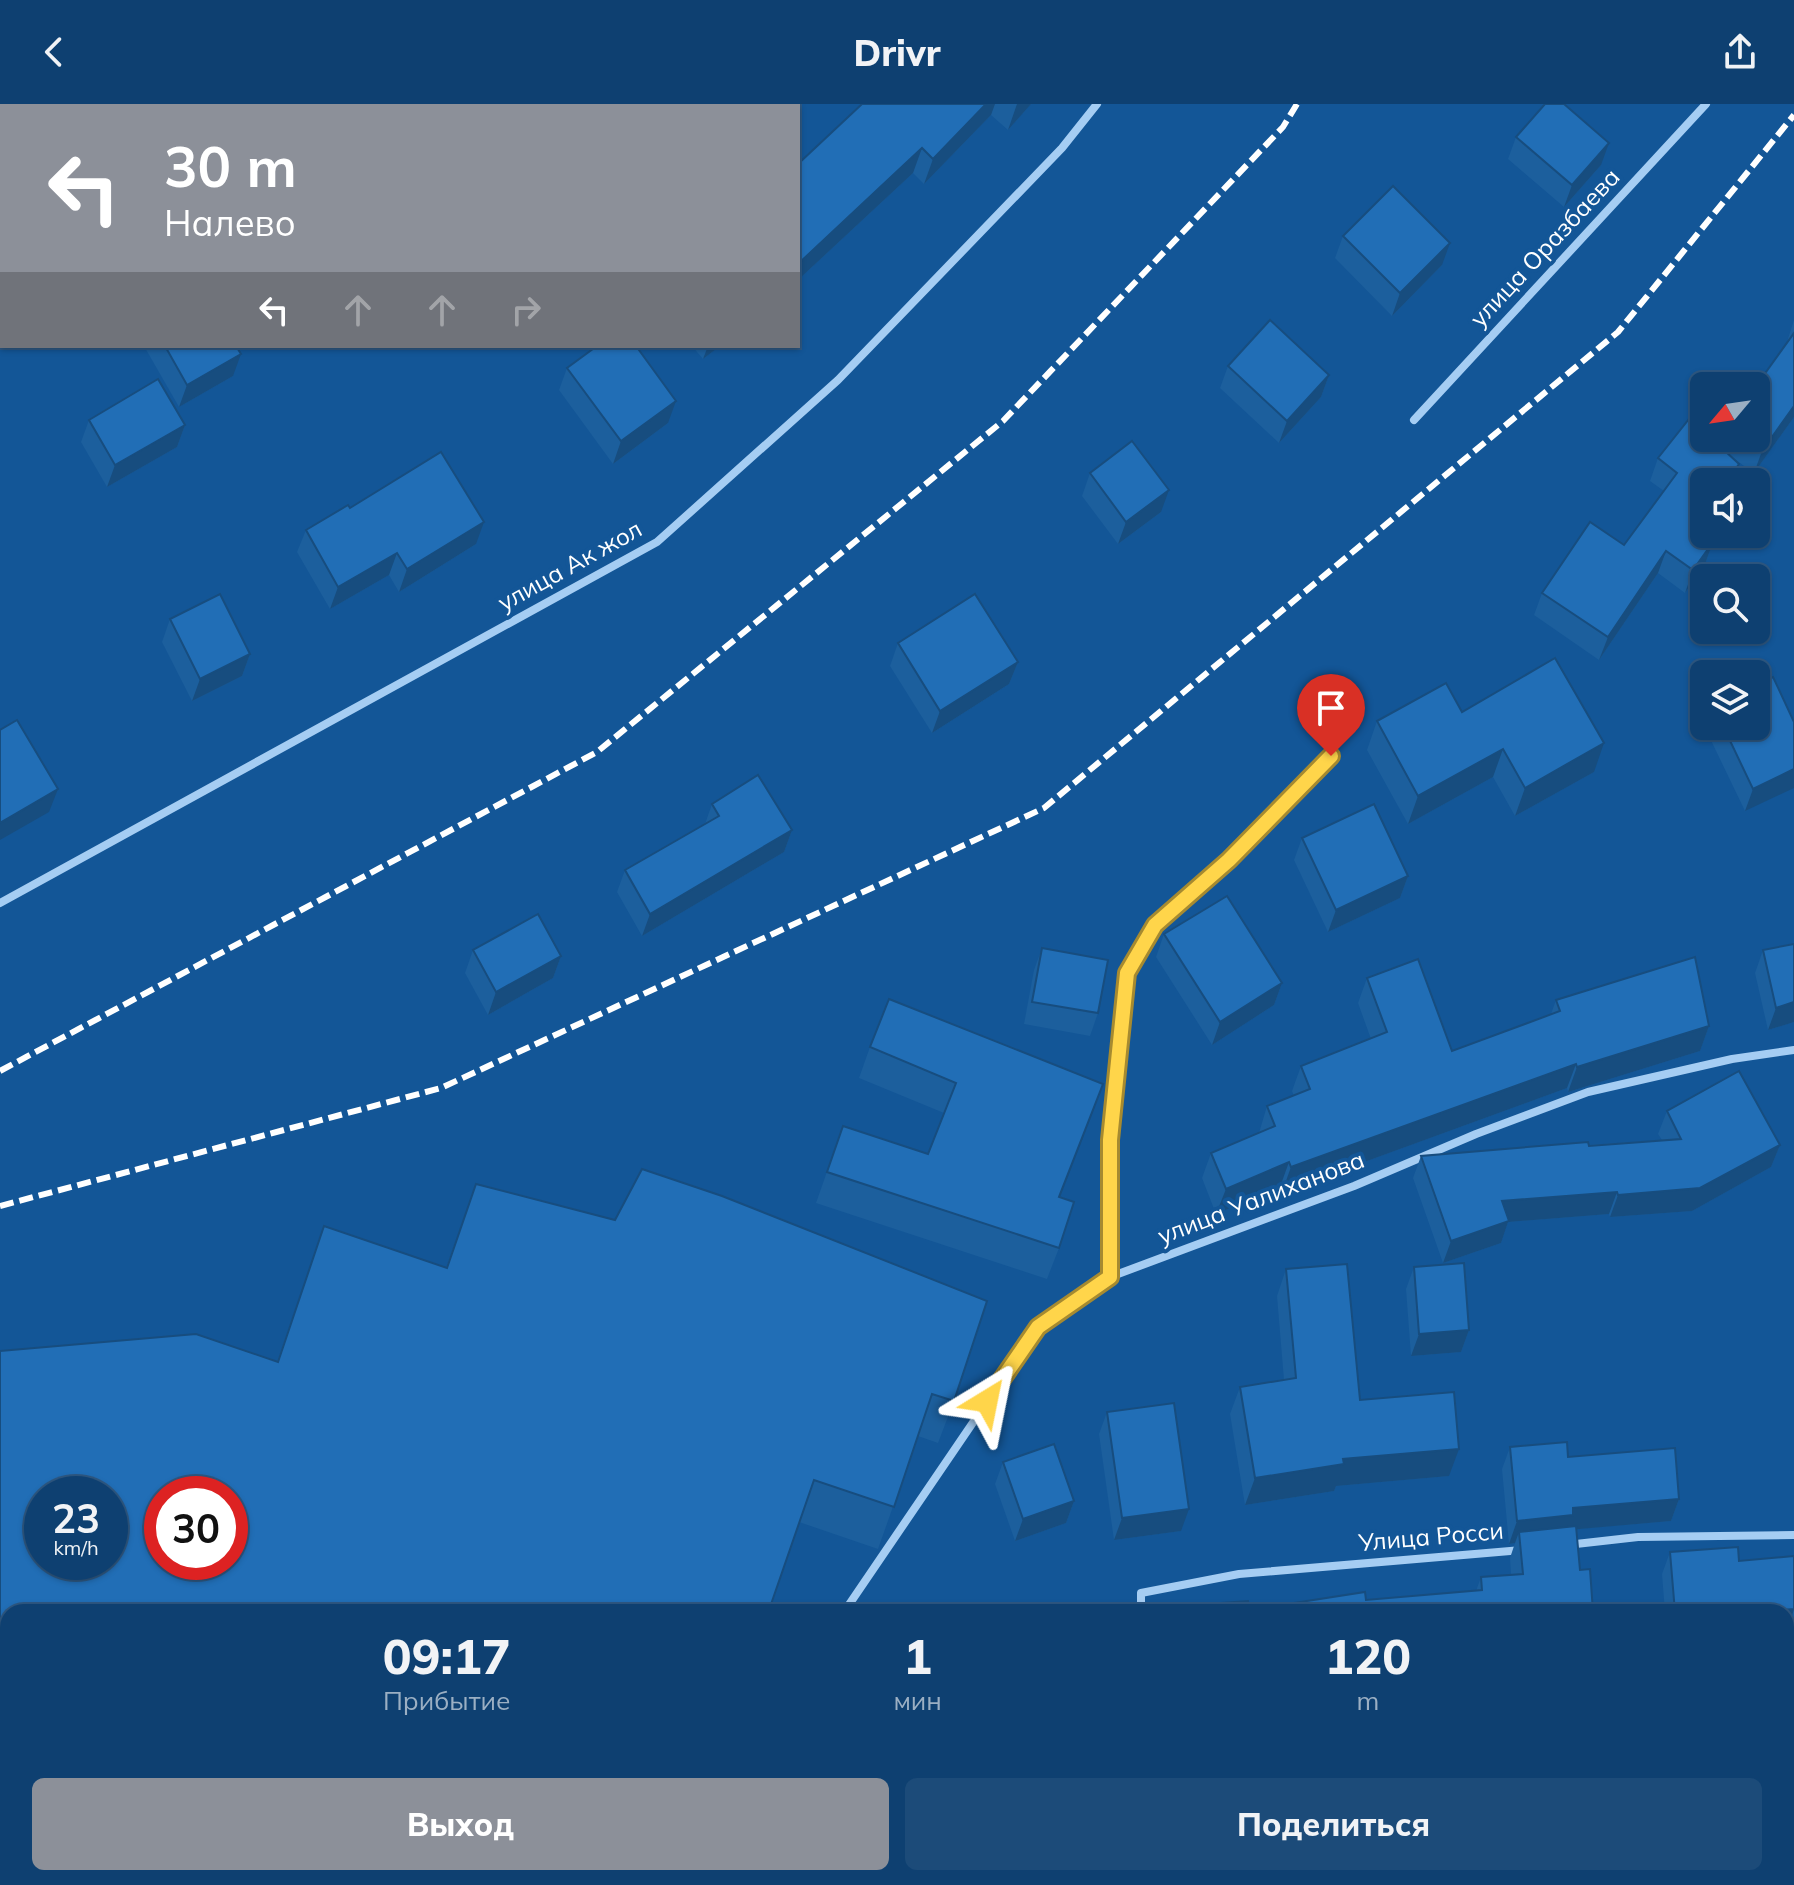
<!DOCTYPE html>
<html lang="ru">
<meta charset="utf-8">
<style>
body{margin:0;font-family:Mulish,sans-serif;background:#1c4b79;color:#f1f3f6;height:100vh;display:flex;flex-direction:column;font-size:30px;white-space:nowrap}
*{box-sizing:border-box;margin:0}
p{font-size:26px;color:#9bafc3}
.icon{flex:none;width:44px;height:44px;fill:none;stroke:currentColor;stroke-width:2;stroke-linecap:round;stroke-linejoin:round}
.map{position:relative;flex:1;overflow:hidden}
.drawer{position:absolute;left:0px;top:1500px;width:1794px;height:282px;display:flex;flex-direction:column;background:#0e4071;border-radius:24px 24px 0 0;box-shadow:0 2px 6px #0004,0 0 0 2px #2e5984}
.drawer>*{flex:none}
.top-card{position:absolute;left:0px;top:0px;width:800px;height:244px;box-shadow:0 2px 6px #0004,0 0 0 2px #2e5984;background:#8c9099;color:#fff;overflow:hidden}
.needle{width:52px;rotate:241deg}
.fabs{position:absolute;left:1690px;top:268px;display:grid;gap:16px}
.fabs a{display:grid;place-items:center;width:80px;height:80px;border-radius:12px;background:#0e4071;box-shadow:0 2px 6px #0004,0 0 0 2px #2e5984;font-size:40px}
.speed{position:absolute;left:24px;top:1372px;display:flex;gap:16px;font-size:40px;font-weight:700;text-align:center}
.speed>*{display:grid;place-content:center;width:104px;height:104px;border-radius:50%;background:#0e4071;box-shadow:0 2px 6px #0004,0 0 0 2px #2e5984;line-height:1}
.speed small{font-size:20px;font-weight:400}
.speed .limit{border:12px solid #d22;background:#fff;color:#111}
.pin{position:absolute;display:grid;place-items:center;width:68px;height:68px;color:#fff;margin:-82px -34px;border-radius:50% 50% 50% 0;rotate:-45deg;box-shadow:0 0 8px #0007}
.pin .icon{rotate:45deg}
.me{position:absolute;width:88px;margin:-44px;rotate:35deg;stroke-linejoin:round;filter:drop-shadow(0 0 6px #0008)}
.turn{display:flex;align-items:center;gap:28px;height:168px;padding:0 32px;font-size:36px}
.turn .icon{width:104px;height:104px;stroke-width:2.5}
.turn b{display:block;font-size:56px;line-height:68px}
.lanes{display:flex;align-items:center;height:76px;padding:0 32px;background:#0003;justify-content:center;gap:40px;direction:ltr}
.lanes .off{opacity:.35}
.eta{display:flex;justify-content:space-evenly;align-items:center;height:136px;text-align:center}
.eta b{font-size:48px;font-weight:800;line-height:56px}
.action{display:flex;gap:16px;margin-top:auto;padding:16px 32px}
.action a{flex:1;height:92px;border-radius:12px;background:#8c9099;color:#fff;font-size:32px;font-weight:800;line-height:92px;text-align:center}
.action a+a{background:#1c4b79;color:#f1f3f6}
header{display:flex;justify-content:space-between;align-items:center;height:104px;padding:0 32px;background:#0e4071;font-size:36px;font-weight:800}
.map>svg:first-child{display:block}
</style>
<header><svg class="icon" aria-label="back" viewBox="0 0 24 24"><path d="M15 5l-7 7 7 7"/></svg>Drivr<svg class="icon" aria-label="share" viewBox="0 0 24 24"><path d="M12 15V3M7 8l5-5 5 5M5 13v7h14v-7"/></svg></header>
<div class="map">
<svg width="1794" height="1781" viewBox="0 0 1794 1781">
<rect width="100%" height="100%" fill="#135697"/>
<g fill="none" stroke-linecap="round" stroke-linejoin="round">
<g stroke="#a5cdf3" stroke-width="8">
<path d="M70,2L73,0"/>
<path d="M0,54L2,52"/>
<path d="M1414,316L1706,0"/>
<path d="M0,799L657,438L838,276L1062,44L1097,0"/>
<path d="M1110,1173V1036L1127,869L1155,821L1229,756L1331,652"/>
<path d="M1567,1441L1638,1433L1794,1431"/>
<path d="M844,1508L1038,1223L1110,1173L1354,1082L1476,1030L1588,988L1732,955L1794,946"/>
<path d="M1141,1508V1489L1239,1470L1522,1446"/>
<path d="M773,1774L779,1781"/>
<path d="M0,1779L10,1781"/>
<path d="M1145,1781L1146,1774"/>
</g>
<g stroke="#fff" stroke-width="6" stroke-dasharray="14 6" stroke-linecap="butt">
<path d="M0,967L597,648L1003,317L1283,23L1297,0"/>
<path d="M0,1102L441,984L1044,704L1618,228L1794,11"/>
</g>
</g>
<g fill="#1c5f9d">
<path d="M861,0H1031L1008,26L991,11L924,80L913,69L798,176V60Z"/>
<path d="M1516,33L1601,61L1564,103L1508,55Z"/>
<path d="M1343,132L1442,161L1392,212L1335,154Z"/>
<path d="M1794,216V313L1754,369L1733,354L1739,360L1732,378H1704V419L1698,427L1713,438L1705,460L1685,489L1658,469L1599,556L1534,511L1542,489L1624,441L1664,387L1650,377L1658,354L1720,342L1723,334H1756Z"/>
<path d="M144,242H236L233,272L179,303Z"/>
<path d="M692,242H720L703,255Z"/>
<path d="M1228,262L1329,271L1321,293L1279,339L1220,284Z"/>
<path d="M567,264L668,319L613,360L559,286Z"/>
<path d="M89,316L185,321L177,343L107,383L81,338Z"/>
<path d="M1090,369L1161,408L1118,440L1082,392Z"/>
<path d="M350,404L476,440L399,488L389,471L330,505L297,448L306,426Z"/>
<path d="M170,515L250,550L242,572L192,597L162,538Z"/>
<path d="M898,539L1018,558L1009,580L932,629L890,562Z"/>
<path d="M1462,608L1594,668L1515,712L1493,673L1408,720L1367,646L1377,617Z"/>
<path d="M1794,618L1745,707L1705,624V622H1756Z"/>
<path d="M712,700L792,726L784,748L642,832L617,788L625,766L705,720Z"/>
<path d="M1302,734L1408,772L1400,794L1328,828L1294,756Z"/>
<path d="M1164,830L1282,879L1274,901L1212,941L1156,853Z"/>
<path d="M1794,840V918L1768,926L1755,869L1763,846Z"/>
<path d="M1042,844L1098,909L1090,932L1024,920L1034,866Z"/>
<path d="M473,846L561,852L553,874L488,911L465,869Z"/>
<path d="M1367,874L1452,947L1551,910L1556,896L1709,922L1700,947L1568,988L1567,984L1282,1088L1280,1083L1216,1110L1202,1074L1211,1049L1259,1029L1267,1002L1294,992L1292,987L1301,962L1371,935L1358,899Z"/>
<path d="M870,943L1103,980L1060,1093L1059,1144L1047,1175L816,1099L843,1022L928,1050L944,1009L859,974Z"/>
<path d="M1667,1007L1780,1041L1771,1063L1692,1107L1610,1113L1609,1110L1508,1118L1501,1139L1443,1159L1413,1074L1421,1052L1662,1036L1658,1030Z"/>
<path d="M476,1080L954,1297L938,1339L918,1332L878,1445L799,1418L768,1508H8V1610H0V1247L277,1258L324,1122L446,1164Z"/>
<path d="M1414,1163L1469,1226L1461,1248L1411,1252L1406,1185Z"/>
<path d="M1286,1165L1360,1296L1449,1372L1336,1382L1334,1387L1245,1401L1230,1310L1240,1283L1284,1276L1277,1192Z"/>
<path d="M1107,1308L1181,1427L1114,1436L1099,1330Z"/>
<path d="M1510,1343L1568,1353L1679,1395L1671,1417L1576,1425L1580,1466L1593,1508H1191L1194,1501L1249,1506L1476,1487L1481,1473L1511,1471L1510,1454L1515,1439L1509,1440L1502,1365Z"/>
<path d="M1003,1358L1074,1397L1066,1419L1015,1437L995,1380Z"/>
<path d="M1670,1448L1739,1457L1794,1452V1541H1788L1786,1508H1665L1662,1470Z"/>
<path d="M572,1774H608L606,1781H592Z"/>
<path d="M1029,1774H1111V1781H1026Z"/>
</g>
<g fill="#174d7f">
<path d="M986,0H995L991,11L924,80L933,55Z"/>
<path d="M1017,0H1031L1008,26Z"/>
<path d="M1609,39L1601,61L1564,103L1572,81Z"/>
<path d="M922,44L913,69L798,176V160Z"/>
<path d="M1450,139L1442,161L1392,212L1400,189Z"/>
<path d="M708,242H720L703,255Z"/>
<path d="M241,250L233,272L179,303L187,281Z"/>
<path d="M1329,271L1321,293L1279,339L1287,317Z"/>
<path d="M676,297L668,319L613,360L621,337Z"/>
<path d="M1794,302V313L1754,369L1762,347Z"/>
<path d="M185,321L177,343L107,383L115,361Z"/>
<path d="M1739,360L1732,378H1726Z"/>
<path d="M1169,386L1161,408L1118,440L1126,418Z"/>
<path d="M1704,407V419L1685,445L1693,423Z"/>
<path d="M484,418L476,440L399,488L407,465Z"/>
<path d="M1713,438L1705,460L1685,489L1693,466Z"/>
<path d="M1666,447L1658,469L1599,556L1608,533Z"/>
<path d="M397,449L389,471L330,505L338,483Z"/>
<path d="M250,550L242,572L192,597L200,575Z"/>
<path d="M1018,558L1009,580L932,629L940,607Z"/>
<path d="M1604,639L1594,668L1515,712L1525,684Z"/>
<path d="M1503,645L1493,673L1408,720L1418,692Z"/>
<path d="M1794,665V684L1745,707L1753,685Z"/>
<path d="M58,685L49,708L0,736V719Z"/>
<path d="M792,726L784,748L642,832L650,810Z"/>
<path d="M1408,772L1400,794L1328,828L1336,806Z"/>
<path d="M561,852L553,874L488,911L496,888Z"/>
<path d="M1282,879L1274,901L1212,941L1220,918Z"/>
<path d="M1794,898V918L1768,926L1776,904Z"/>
<path d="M1709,922L1700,947L1568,988L1577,963Z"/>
<path d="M1576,960L1567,984L1282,1088L1291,1063Z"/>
<path d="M1103,980L1092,1010L1048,1124L1059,1093Z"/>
<path d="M1780,1041L1771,1063L1692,1107L1610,1113L1618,1091Z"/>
<path d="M1289,1058L1280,1083L1216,1110L1226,1085Z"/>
<path d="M1617,1088L1609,1110L1508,1118L1501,1139L1443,1159L1451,1137L1502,1097Z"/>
<path d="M1469,1226L1461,1248L1411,1252L1419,1230Z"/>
<path d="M1459,1345L1449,1372L1336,1382L1334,1387L1245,1401L1255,1374L1343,1355Z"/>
<path d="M1679,1395L1671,1417L1568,1426L1519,1428L1515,1439L1509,1440L1517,1417L1573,1404Z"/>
<path d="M1074,1397L1066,1419L1015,1437L1023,1415Z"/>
<path d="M1189,1405L1181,1427L1114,1436L1122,1414Z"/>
<path d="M1794,1505L1787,1527L1786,1508H1759Z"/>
<path d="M1794,1525V1541H1788Z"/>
<path d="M8,1568V1610H0V1569Z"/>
</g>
<g fill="#216eb6" stroke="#174d7f" stroke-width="2" fill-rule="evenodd">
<path d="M532,0H619L621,2H530Z"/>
<path d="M862,0H986L933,55L922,44L798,160V60Z"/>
<path d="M1545,0H1564L1609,39L1572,81L1516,33Z"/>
<path d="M1393,82L1450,139L1400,189L1343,132Z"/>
<path d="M1270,216L1329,271L1287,317L1228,262Z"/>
<path d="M1794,229V302L1762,347L1744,334H1756V282Z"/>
<path d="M165,242H236L241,250L187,281Z"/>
<path d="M597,242H636L676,297L621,337L567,264Z"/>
<path d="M158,275L185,321L115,361L89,316Z"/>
<path d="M1689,315L1704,328V334H1711L1739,360L1726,378H1704V407L1693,423L1713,438L1693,466L1666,447L1608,533L1542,489L1590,418L1624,441L1677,369L1658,354Z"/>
<path d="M1132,337L1169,386L1126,418L1090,369Z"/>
<path d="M441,348L484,418L407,465L397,449L338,483L306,426L348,401L350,404Z"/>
<path d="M220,490L250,550L200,575L170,515Z"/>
<path d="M975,490L1018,558L940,607L898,539Z"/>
<path d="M1555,554L1604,639L1525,684L1503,645L1418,692L1377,617L1446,579L1462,608Z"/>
<path d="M1773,573L1794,618V665L1753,685L1723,622H1756V581Z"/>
<path d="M17,616L58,685L0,719V626Z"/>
<path d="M758,671L792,726L650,810L625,766L719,712L712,700Z"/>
<path d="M1374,700L1408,772L1336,806L1302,734Z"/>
<path d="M1227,792L1282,879L1220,918L1164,830Z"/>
<path d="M538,810L561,852L496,888L473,846Z"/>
<path d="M1794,840V898L1776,904L1763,846Z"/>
<path d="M1042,844L1108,856L1098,909L1032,898Z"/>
<path d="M1695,853L1709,922L1577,963L1576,960L1291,1063L1289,1058L1226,1085L1211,1049L1275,1022L1267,1002L1310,985L1301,962L1387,928L1367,874L1418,855L1452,947L1560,907L1556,896Z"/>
<path d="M889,895L1103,980L1059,1093L1074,1098L1059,1144L827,1068L843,1022L928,1050L956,979L870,943Z"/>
<path d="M1739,967L1780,1041L1700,1084L1618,1091L1617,1088L1502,1097L1509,1117L1451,1137L1421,1052L1588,1038L1589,1042L1681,1035L1667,1007Z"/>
<path d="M642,1065L722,1092L987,1197L954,1297L932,1290L894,1403L814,1376L769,1506L753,1500L750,1508H8V1568L0,1569V1247L196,1230L278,1258L324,1122L447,1164L476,1080L615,1116ZM42,1390H110V1458H42ZM162,1390H230V1458H162Z"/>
<path d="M1464,1159L1469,1226L1419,1230L1414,1163Z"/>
<path d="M1347,1160L1360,1296L1454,1288L1459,1345L1343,1355L1344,1360L1255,1374L1240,1283L1296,1274L1286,1165Z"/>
<path d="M1174,1299L1189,1405L1122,1414L1107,1308Z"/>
<path d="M1567,1338L1568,1353L1675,1344L1679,1395L1573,1404V1411L1517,1417L1510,1343Z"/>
<path d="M1054,1340L1074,1397L1023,1415L1003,1358Z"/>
<path d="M1576,1422L1580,1466L1590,1465L1593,1508H1195L1194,1501L1248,1497L1249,1506L1365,1488L1366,1496L1482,1486L1481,1473L1523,1470L1519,1428Z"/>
<path d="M1738,1443L1739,1457L1794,1452V1505L1759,1508H1675L1670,1448Z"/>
<path d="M944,1774H960L961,1781H903V1778Z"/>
<rect x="1031" y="1774" width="80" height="7"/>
</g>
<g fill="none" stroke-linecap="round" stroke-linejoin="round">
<g stroke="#a68a30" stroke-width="20">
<path id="route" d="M987,1297L1038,1223L1110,1173V1036L1127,869L1155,821L1229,756L1331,652"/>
</g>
<use href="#route" stroke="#ffd54a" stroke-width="14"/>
</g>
<g text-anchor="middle" stroke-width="8" stroke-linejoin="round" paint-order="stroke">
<g font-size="24" fill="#fff" stroke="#135697">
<text transform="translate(1545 144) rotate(-47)" y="8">улица Оразбаева</text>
<text transform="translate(570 462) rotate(-29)" y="8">улица Ак жол</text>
<text transform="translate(1261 1094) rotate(-21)" y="8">улица Уалиханова</text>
<text transform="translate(1431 1433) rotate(-5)" y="8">Улица Росси</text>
</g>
</g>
</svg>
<div class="fabs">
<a><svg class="needle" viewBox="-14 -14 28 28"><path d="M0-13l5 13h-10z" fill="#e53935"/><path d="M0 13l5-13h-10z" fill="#9bafc3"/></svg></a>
<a><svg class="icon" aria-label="sound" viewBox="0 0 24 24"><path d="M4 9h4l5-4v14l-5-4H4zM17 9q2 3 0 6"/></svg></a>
<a><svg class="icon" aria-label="search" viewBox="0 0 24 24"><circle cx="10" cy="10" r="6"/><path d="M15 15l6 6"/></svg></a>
<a><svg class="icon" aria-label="layers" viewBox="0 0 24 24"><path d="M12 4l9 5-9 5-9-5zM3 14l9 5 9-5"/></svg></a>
</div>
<div class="speed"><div>23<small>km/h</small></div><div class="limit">30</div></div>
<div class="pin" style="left:1331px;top:652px;background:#d93025"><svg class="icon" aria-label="arrive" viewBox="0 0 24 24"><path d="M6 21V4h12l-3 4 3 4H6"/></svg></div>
<svg class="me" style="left:987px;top:1297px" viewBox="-20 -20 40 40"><path d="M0-17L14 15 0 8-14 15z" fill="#ffd54a" stroke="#fff" stroke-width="4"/></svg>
<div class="top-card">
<div class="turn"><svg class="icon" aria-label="left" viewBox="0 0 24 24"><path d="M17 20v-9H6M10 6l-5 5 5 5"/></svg><div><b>30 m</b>Налево</div></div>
<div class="lanes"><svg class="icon" aria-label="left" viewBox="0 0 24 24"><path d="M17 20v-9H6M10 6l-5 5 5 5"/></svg><svg class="icon off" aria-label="ahead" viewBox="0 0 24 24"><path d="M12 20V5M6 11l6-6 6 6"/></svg><svg class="icon off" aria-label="ahead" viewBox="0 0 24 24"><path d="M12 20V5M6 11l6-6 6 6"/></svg><svg class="icon off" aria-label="right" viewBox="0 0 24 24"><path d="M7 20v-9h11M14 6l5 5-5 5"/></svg></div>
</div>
<section class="drawer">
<div class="eta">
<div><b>09:17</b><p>Прибытие</p></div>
<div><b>1</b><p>мин</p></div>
<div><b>120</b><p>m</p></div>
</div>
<div class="action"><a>Выход</a><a>Поделиться</a></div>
</section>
</div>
